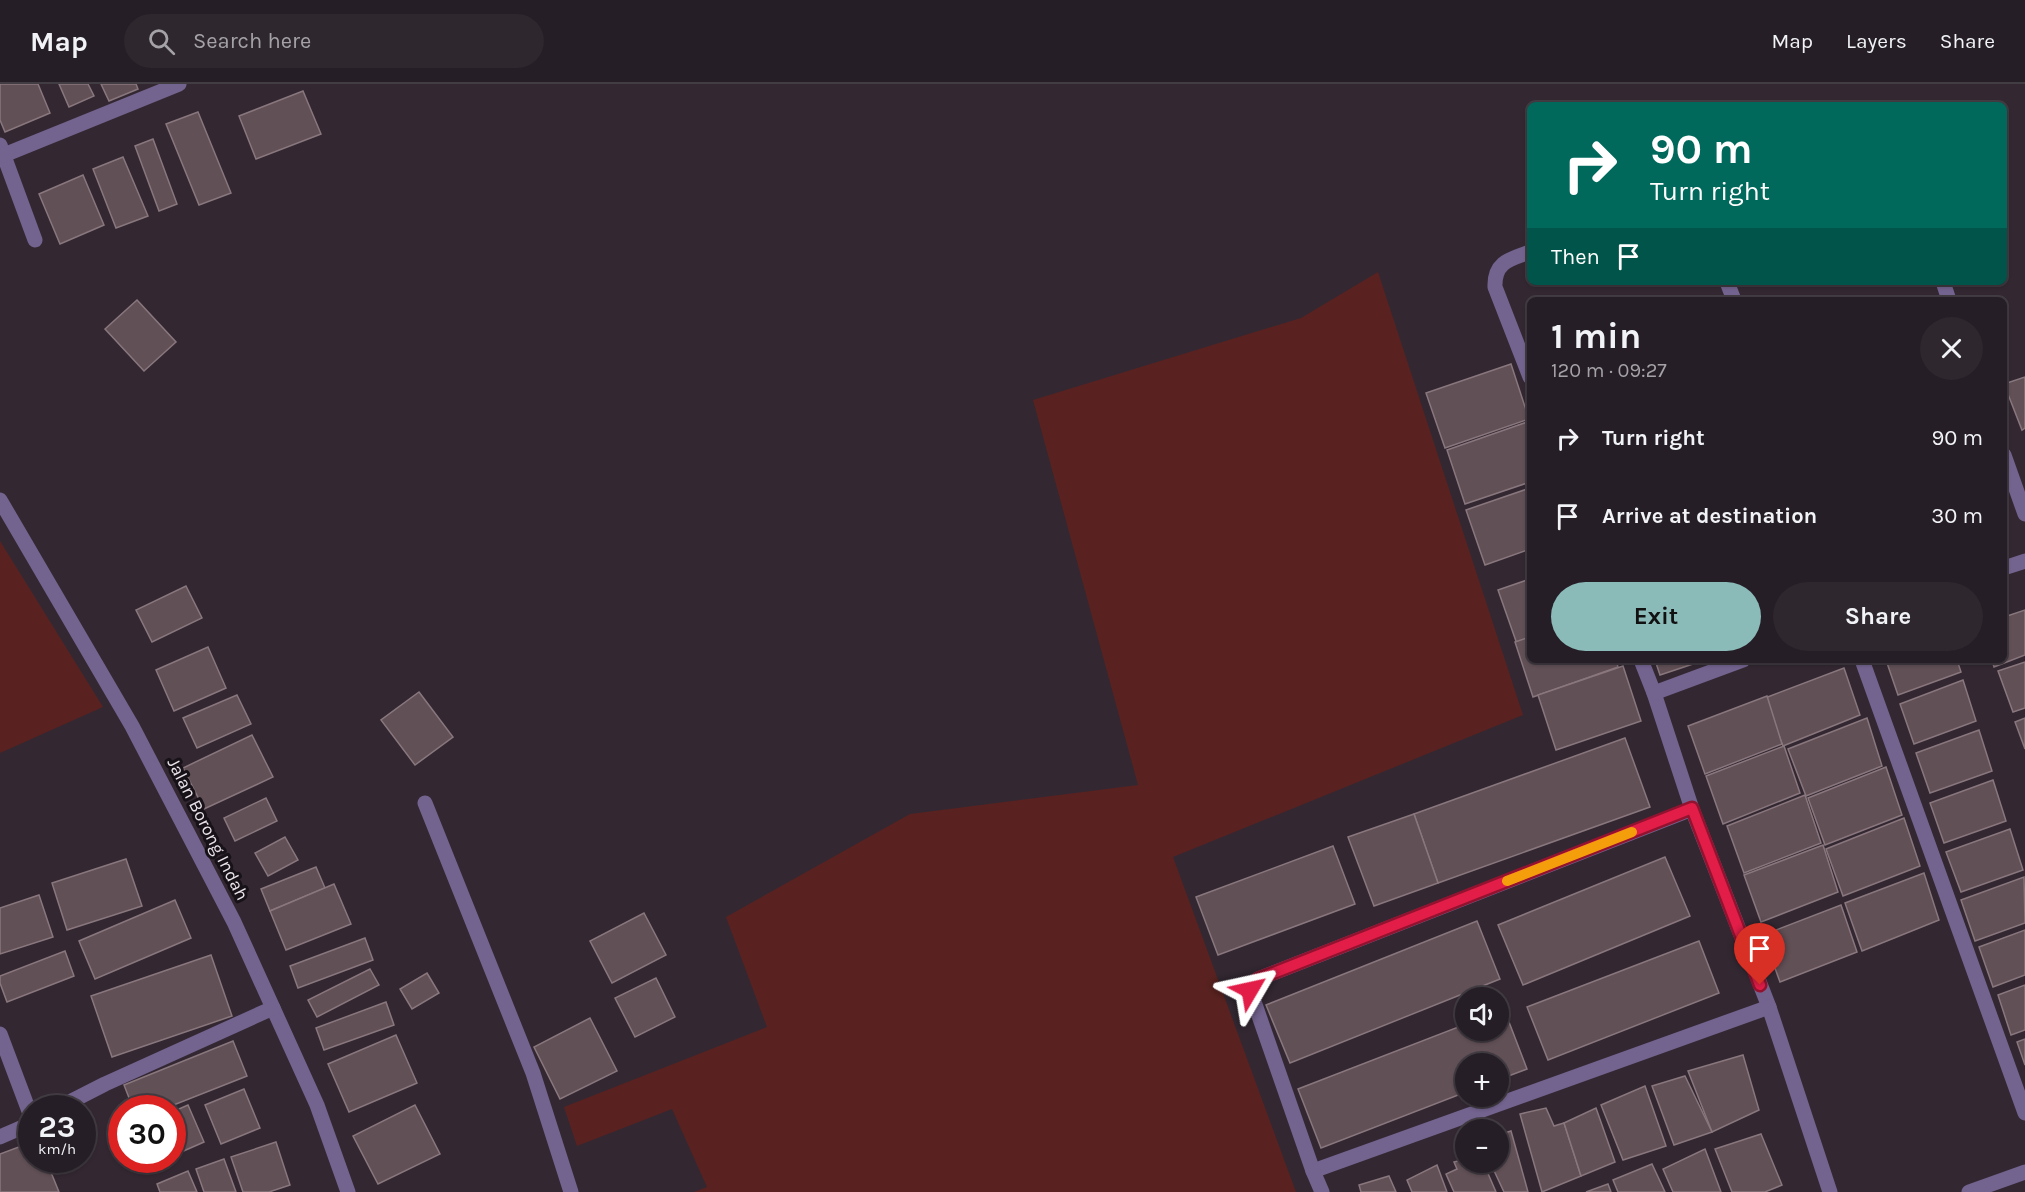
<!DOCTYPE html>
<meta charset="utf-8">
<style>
body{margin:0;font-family:Karla,sans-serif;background:#2e272e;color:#f1f3f6;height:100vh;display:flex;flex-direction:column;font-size:22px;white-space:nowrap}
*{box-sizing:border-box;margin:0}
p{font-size:20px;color:#a4a2a7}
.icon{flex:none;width:33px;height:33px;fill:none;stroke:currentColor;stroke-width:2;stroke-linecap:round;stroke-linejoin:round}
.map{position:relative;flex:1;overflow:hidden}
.details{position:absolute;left:1527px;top:213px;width:480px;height:366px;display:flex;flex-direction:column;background:#261e26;border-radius:9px;box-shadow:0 2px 4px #0004,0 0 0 2px #423c43}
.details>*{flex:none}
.guide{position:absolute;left:1527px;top:18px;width:480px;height:183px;border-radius:9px;box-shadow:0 2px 4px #0004,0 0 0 2px #423c43;background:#00695c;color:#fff;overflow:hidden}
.tools{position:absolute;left:1455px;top:903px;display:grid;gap:12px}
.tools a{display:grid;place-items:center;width:54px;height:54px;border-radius:50%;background:#261e26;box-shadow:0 2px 4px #0004,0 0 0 2px #423c43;font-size:30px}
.speed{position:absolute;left:18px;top:1011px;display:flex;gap:12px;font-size:30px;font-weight:700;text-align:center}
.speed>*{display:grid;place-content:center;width:78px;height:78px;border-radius:50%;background:#261e26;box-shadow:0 2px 4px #0004,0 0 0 2px #423c43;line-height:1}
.speed small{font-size:15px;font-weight:400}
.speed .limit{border:9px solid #d22;background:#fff;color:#111}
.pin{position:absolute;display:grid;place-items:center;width:51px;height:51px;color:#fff;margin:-62px -26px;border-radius:50% 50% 50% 0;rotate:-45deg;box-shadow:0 0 6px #0007}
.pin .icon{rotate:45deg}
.me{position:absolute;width:66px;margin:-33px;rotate:54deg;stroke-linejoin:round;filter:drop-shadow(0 0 4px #0008)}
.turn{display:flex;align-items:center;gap:21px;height:126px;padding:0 24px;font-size:27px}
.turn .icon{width:78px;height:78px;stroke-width:2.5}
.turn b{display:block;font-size:42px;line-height:51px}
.then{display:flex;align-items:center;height:57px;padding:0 24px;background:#0003;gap:12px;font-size:22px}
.round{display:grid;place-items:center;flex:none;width:63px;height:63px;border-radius:32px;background:#2e272e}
.overview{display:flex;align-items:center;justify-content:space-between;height:102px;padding:0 24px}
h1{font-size:36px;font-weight:700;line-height:45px}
.button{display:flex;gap:12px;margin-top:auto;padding:12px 24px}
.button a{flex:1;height:69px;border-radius:36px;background:#8bbbb9;color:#111;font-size:24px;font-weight:700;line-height:69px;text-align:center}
.button a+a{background:#2e272e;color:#f1f3f6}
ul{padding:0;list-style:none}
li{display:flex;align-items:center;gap:18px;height:78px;padding:0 24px}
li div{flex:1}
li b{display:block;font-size:22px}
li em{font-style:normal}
header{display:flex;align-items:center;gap:36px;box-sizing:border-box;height:84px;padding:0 30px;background:#261e26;border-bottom:2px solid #423c43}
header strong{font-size:28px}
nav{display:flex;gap:33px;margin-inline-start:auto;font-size:21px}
.search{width:420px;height:54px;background:#2e272e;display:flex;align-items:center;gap:15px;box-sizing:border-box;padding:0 21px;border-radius:33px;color:#a4a2a7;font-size:22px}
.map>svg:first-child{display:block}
</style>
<header>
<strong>Map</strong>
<div class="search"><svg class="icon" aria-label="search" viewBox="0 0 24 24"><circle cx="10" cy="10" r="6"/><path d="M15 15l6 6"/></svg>Search here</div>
<nav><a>Map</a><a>Layers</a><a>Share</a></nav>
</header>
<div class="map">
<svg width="2025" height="1108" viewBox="0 0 2025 1108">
<rect width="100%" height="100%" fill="#332832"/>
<g fill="#592220">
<path d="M1378,188L1523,631L1173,773L1296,1108H694L707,1103L672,1025L577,1062L564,1023L767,943L726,833L910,730L1138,701L1033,316L1301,234Z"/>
<path d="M0,457L103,623L0,669Z"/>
</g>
<g fill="#615056" stroke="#89777d" stroke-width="1.5">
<path d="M0,0H38L50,29L5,48L0,36Z"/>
<path d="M59,0H88L94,12L69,23Z"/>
<path d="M101,0H136L138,5L109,17Z"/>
<path d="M303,7L321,50L256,75L239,32Z"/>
<path d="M198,28L231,109L199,121L166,40Z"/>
<path d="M153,55L177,120L159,127L135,62Z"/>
<path d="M123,73L148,132L116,144L93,85Z"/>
<path d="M83,91L104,141L60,160L39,110Z"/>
<path d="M137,216L176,258L144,287L105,245Z"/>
<path d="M1511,280L1529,335L1445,364L1426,309Z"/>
<path d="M2025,293V344L2022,346L2004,300Z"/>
<path d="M1530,337V398L1465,420L1447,366Z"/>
<path d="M1530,404V465L1485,481L1466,426Z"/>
<path d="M1530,495V555L1517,560L1498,506Z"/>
<path d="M186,502L202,534L152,558L136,526Z"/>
<path d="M2025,526V571L1994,583L1992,576H2004V533Z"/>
<path d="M1530,553V576H1616L1618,583L1533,613L1515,558Z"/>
<path d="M208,563L226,604L174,627L156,586Z"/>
<path d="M1655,576H1705L1660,591Z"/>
<path d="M1886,576H1957L1961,588L1898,611Z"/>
<path d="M2025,578V624L2013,628L1998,587Z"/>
<path d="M1623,582L1641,637L1556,666L1538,611Z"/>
<path d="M1844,584L1860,631L1783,662L1765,614Z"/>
<path d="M1963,596L1976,637L1914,660L1900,620Z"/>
<path d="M419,608L453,653L415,681L381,636Z"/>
<path d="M237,611L251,640L197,664L183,634Z"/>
<path d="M1767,612L1782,660L1705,690L1688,642Z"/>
<path d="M1867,634L1882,682L1806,712L1788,665Z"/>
<path d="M2025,634V665L2015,638Z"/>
<path d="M1979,646L1992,687L1930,709L1916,669Z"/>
<path d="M252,651L273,693L204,725L183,684Z"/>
<path d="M1625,654L1650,723L1438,799L1414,730Z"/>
<path d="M1784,662L1800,709L1723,740L1706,692Z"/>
<path d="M1886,683L1902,731L1825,761L1808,714Z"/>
<path d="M1993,696L2006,737L1944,759L1930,719Z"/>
<path d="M1805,711L1821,759L1744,789L1727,742Z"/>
<path d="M266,714L277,737L235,757L224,734Z"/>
<path d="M1414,730L1438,799L1374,822L1348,753Z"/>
<path d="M1904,734L1920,782L1843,812L1826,765Z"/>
<path d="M2010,745L2023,786L1961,808L1946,768Z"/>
<path d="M285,753L298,776L268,792L255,769Z"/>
<path d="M1823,761L1838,808L1761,838L1744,791Z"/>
<path d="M1333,762L1355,820L1218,871L1196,813Z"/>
<path d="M1665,773L1690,832L1523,901L1498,841Z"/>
<path d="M126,775L142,822L67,846L52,799Z"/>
<path d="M316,783L325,804L270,827L261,805Z"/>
<path d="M1924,789L1939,836L1862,867L1845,819Z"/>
<path d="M2024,793L2025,839L1975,857L1961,816Z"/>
<path d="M334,800L351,840L286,866L270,827Z"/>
<path d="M39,811L53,853L0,870V824Z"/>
<path d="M175,816L191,854L95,895L79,857Z"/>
<path d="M1841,821L1857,868L1780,898L1763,851Z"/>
<path d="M644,829L666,871L612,899L590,857Z"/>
<path d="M1477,837L1500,895L1290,979L1266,921Z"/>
<path d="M2025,846V891L1993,903L1979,863Z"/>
<path d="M365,854L373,876L298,904L290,882Z"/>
<path d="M1699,857L1719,909L1548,976L1527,923Z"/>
<path d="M65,867L74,892L7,918L0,899V892Z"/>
<path d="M211,871L232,932L112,973L91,912Z"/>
<path d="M370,885L379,901L317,933L308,916Z"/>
<path d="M427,889L439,909L412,925L400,905Z"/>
<path d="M656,894L675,933L635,953L615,914Z"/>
<path d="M2025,901V946L2011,951L1998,911Z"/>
<path d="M386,918L394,941L324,966L316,944Z"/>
<path d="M1504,925L1527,985L1498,996V980H1466V1008L1321,1064L1298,1005L1466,940V946H1498V927Z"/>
<path d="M590,934L617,987L560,1015L534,963Z"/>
<path d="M396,951L417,999L349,1028L328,980Z"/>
<path d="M2025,955V981L2017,958Z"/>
<path d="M233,957L247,992L166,1024H133L124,1001Z"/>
<path d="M1743,971L1759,1026L1712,1048L1688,987Z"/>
<path d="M1685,992L1712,1048L1674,1061L1652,1002Z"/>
<path d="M1645,1002L1666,1062L1623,1076L1601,1021Z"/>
<path d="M244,1005L260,1044L221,1060L205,1021Z"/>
<path d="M188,1021L204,1058L172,1072V1028Z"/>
<path d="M415,1021L440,1070L378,1100L353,1052Z"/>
<path d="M1546,1024L1554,1042L1564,1039L1581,1092L1542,1108L1520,1030Z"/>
<path d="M1596,1024L1615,1078L1581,1092L1564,1039Z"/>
<path d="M1511,1047L1528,1108H1504L1490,1078H1498V1051Z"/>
<path d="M1761,1050L1782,1101L1765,1108H1732L1715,1065Z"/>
<path d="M32,1058V1076H46L59,1108H0V1070Z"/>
<path d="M276,1058L290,1101L269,1108H243L231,1073Z"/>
<path d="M1705,1065L1721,1108H1673L1663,1085Z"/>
<path d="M224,1075L236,1108H204L196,1085Z"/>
<path d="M1466,1075V1078H1483L1496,1108H1454L1446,1090L1457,1085L1454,1078Z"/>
<path d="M1652,1080L1665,1108H1618L1613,1096Z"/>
<path d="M1437,1081L1447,1108H1412L1407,1096Z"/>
<path d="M188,1087L197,1108H160L157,1100Z"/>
<path d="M1389,1092L1396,1108H1361L1359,1101Z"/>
<path d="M1608,1100L1611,1108H1586Z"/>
</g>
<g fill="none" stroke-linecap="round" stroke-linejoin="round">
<g stroke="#73638f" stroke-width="15">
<path d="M0,61L35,156"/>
<path d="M4,71L179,0"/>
<path d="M1530,168C1510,175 1494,178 1495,203L1530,293"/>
<path d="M1727,198L1734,216"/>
<path d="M1943,198L1949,216"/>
<path d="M2004,371L2025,430"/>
<path d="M0,416L132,642L234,838L317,1021L348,1108"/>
<path d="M2004,484L2025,477"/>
<path d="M1641,576L1654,609L1692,725L1769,923L1830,1108"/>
<path d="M1862,576L2025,1029"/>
<path d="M1654,609L1743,576"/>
<path d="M425,719L533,989L571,1108"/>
<path d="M0,950L32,1035"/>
<path d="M58,1024L105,1000L273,924"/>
<path d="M0,1053L32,1039"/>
<path d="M1313,1087L1769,923"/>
<path d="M1322,1108L1313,1087L1250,906L1252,900L1258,895L1692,725"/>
<path d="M1969,1108L2025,1088"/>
</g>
</g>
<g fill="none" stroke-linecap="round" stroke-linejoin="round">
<g stroke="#92132f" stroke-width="15">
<path id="route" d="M1250,906L1252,900L1258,895L1692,724L1760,901"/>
</g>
<use href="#route" stroke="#e11d48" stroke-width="10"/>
<path stroke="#f59e0b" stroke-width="10" d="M1507,797L1632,748"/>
</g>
<g text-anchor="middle" stroke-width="6" stroke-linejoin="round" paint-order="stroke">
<g font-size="18" fill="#eae2e9" stroke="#171217">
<text transform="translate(208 745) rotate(63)" y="6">Jalan Borong Indah</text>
</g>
</g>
</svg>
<div class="tools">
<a><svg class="icon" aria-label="sound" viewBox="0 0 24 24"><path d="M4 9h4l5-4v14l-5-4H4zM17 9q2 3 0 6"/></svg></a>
<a>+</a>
<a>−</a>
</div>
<div class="speed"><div>23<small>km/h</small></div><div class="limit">30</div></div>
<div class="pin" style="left:1760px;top:901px;background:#d93025"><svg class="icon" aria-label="arrive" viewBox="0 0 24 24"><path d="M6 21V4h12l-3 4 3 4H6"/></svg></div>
<svg class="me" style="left:1250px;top:906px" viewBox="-20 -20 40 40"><path d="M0-17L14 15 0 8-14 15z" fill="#e11d48" stroke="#fff" stroke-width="4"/></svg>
<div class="guide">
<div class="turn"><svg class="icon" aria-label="right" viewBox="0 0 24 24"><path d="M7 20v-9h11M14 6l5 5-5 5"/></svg><div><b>90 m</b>Turn right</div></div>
<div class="then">Then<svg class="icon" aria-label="arrive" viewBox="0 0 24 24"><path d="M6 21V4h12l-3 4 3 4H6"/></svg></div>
</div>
<section class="details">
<div class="overview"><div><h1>1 min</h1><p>120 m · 09:27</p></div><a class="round"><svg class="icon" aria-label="close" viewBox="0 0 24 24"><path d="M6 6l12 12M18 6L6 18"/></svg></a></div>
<ul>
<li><svg class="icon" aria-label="right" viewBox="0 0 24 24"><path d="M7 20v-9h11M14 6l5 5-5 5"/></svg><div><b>Turn right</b></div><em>90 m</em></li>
<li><svg class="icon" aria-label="arrive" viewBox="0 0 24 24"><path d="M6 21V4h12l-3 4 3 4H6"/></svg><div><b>Arrive at destination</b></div><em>30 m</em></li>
</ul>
<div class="button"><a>Exit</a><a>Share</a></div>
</section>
</div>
